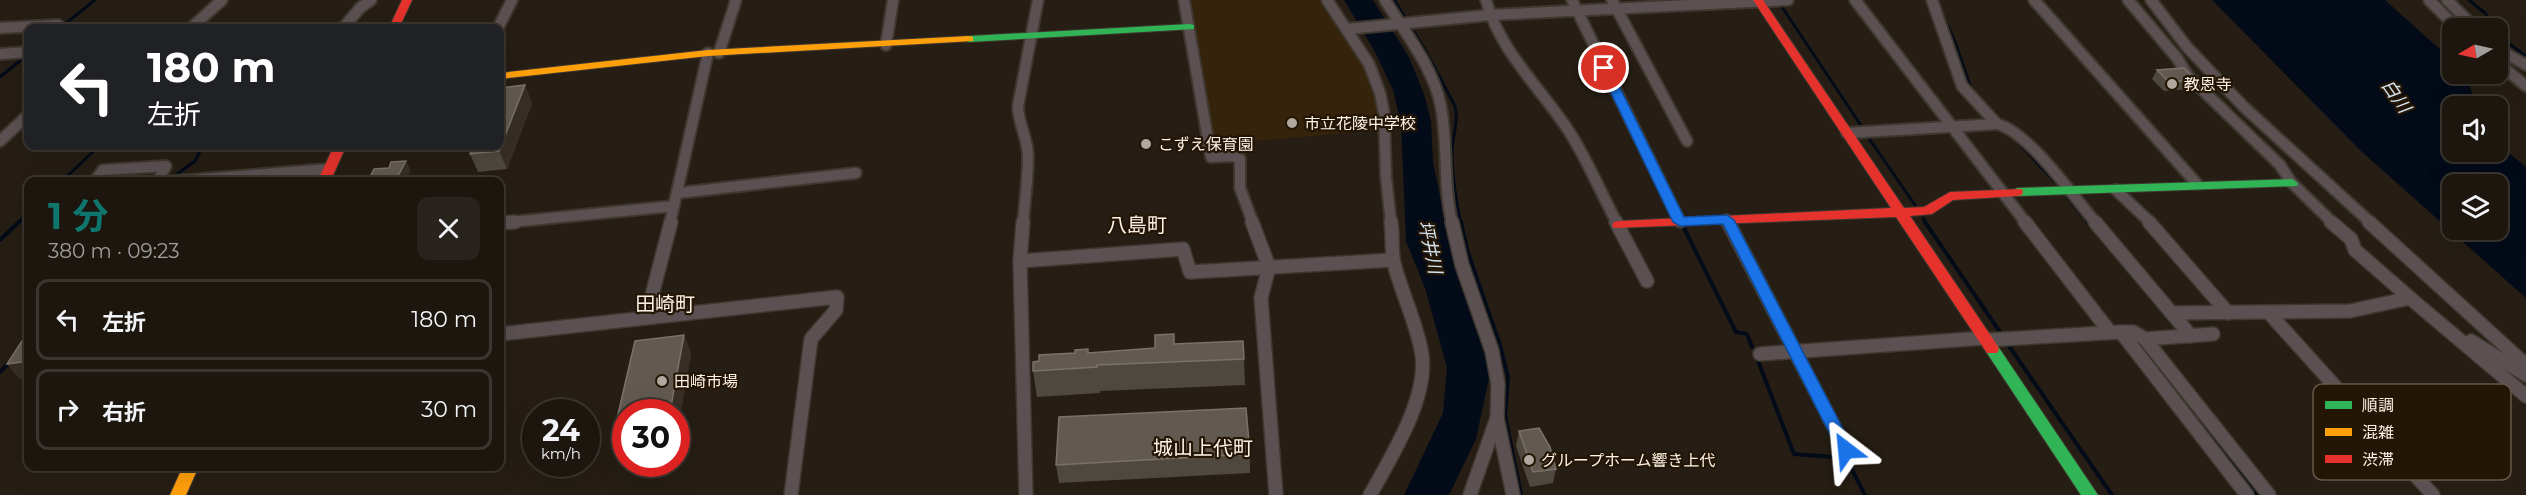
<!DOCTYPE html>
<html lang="ja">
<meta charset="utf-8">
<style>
body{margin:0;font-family:Montserrat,"Noto Sans JP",sans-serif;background:#29231d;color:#f1f3f6;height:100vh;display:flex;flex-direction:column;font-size:22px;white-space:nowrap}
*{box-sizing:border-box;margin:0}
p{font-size:20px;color:#a09f9e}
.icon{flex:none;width:33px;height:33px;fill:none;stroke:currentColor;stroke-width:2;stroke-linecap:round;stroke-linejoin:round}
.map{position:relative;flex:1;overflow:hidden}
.drawer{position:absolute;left:24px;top:177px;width:480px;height:294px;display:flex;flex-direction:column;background:#1c160f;border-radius:12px;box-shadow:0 6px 24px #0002,0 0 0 2px #3a352f}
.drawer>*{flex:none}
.banner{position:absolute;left:24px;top:24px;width:480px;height:126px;border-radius:12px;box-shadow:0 6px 24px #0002,0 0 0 2px #3a352f;background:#202124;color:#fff;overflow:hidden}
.needle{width:39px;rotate:261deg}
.controls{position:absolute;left:2442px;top:18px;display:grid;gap:12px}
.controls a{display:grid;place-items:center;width:66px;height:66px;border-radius:12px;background:#1c160f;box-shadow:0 6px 24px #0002,0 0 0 2px #3a352f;font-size:30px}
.speed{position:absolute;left:522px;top:399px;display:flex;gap:12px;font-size:30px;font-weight:700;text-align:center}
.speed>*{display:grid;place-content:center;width:78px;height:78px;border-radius:50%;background:#1c160f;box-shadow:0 6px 24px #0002,0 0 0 2px #3a352f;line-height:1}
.speed small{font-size:15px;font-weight:400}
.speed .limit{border:9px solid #d22;background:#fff;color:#111}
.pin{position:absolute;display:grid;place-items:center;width:51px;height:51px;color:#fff;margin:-26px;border:3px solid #fff;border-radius:50%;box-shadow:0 2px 6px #0007}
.me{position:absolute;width:66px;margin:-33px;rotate:331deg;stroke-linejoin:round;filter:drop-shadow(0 0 4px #0008)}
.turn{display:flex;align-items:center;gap:21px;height:126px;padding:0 24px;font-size:27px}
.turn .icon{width:78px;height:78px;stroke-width:2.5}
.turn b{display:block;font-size:42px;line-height:51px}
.round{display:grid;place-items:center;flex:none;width:63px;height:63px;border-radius:12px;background:#29231d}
.overview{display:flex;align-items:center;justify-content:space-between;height:102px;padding:0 24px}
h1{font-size:36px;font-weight:700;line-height:45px;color:#0f766e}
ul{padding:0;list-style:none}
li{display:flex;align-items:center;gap:18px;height:81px;margin:0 12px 9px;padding:0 12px;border:3px solid #3a352f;border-radius:12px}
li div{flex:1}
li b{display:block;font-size:22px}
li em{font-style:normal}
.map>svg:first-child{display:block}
</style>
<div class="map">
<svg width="2526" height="495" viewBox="0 0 2526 495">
<rect width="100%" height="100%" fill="#261e14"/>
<path fill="#35230c" d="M1189,0H1321L1342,30L1367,75L1377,107V130L1212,145L1207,93Z"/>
<g fill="#030b19" fill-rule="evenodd">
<path d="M1344,0H1373L1409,57L1424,94L1431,121L1433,162L1444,216L1469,307L1492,364L1476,439L1449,495H1404L1443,413L1447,368L1425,288L1406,241L1401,124L1393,90L1375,52Z"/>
<path d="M2212,0H2385L2444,53L2452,63V74H2462L2466,77L2477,106H2452V152H2498V144L2526,167V298L2361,151ZM2452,184H2498V230H2452Z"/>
</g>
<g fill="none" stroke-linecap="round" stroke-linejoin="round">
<g stroke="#030b19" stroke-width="3">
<path d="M1394,0L1424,48L1455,106C1459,122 1452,137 1452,153C1452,177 1456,200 1461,223"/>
<path d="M2469,0L2485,13L2495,28"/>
<path d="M1780,4L1862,127"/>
<path d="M1940,9L1955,42L1972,91"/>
<path d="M60,28L95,0"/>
<path d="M350,28L362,13"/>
<path d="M2498,32L2504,40L2526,56"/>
<path d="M1606,58L1683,216"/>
<path d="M0,77L27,55"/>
<path d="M1868,137L1915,205"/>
<path d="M2014,138L2057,184"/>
<path d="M173,177L195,161L200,151L208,146"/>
<path d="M61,182L97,148L95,146"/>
<path d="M2067,197L2088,223"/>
<path d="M1923,218L1926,223"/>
<path d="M18,223L28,213"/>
</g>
<g stroke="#030b19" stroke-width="4">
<path d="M1461,222L1468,253L1500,345L1508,377L1505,416L1521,495"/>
<path d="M1925,222L2000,332"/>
<path d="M2087,222L2091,227"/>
<path d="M1684,228L1736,332L1747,334L1752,347"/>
<path d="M2102,239L2178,330"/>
<path d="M0,240L19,222"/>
<path d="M2009,346L2112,495"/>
<path d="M1758,361L1794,454L1846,458L1865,495"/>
<path d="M0,372L10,362"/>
<path d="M2204,428L2256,495"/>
</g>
<g stroke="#3e382f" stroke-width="14">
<g id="street-far1">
<path d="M1184,0L1211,157L1233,156L1240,159V188L1253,223"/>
<path d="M1327,0L1369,64L1380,93L1384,113L1386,177L1391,223"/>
<path d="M1385,0C1405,33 1434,68 1441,107C1448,146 1443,185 1452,223"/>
<path d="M1486,0C1500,53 1544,91 1572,136C1589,164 1602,195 1617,223"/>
<path d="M1572,0L1680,222"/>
<path d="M1612,0L1687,141"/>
<path d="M1855,0L2026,223"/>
<path d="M2034,0L2197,184"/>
<path d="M2128,0L2177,58L2188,76L2280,165L2291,182L2333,223"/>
<path d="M2151,0L2187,47L2244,107L2371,223"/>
<path d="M2429,0L2457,28"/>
<path d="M2447,0L2475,28"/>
<path d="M0,28L58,25"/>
<path d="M191,28L222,0"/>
<path d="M343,28L360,8L371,0"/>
<path d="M498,28L512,0"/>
<path d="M1347,29L1490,15L1788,0"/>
<path d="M886,45L893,0"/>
<path d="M2498,49L2526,65"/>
<path d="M719,53L736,0"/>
<path d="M0,54L28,52"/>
<path d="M2498,63L2526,86"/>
<path d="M1997,124C2029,132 2074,197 2096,223"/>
<path d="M1847,133L1997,124L1962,86L1932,0"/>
<path d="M0,141L28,115"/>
<path d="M94,182L103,170L166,166L157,182"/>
<path d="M164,182L328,169"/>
<path d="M2116,190L2151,223"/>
<path d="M678,193L856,173"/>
<path d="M1727,220L1729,223"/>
<path d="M500,223L674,206"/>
<path d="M670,223L708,53"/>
<path d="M1023,223C1025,201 1028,178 1028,157C1028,138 1018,124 1018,106L1038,0"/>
</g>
</g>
<g stroke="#3e382f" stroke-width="16">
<g id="street">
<path d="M1023,222L1020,261L1026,495"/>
<path d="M1252,222L1269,267L1261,298L1276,495"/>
<path d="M1452,222L1462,265L1492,351L1498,384L1497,418L1470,495"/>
<path d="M1616,222L1647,281"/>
<path d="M1728,222L1846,450"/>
<path d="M2025,222L2109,331"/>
<path d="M2095,222L2191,336"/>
<path d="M2149,222L2228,313"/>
<path d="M2369,222L2526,365"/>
<path d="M500,223L515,222"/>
<path d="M1020,261L1183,249L1190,272L1393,260"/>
<path d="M2410,298L2526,396"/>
<path d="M2172,313L2350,311L2410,298L2355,250L2351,239L2331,222"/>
<path d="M2269,313L2433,495"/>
<path d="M646,318L671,222"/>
<path d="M2121,332H2133L2145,339"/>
<path d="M500,334L837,297L836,310L811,339L791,495"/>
<path d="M2213,334L2145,339L2269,495"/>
<path d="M1987,340L2121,332L2247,495"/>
<path d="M2471,341L2526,375"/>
<path d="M1760,354L1985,338"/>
<path d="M1497,418L1513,495"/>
<path d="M1370,495C1391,457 1428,399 1422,355C1418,326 1401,292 1394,263C1391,250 1393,235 1391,222"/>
</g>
</g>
<g stroke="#3e382f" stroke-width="2">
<g id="fast">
<path d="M1190,24L1194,25V29L969,42L963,39L969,36Z"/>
<path d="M2292,179L2298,183L2297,186L2017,196L2011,192L2017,188Z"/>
<path d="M1992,344L1997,345L2098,495H2081L1987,353L1985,349L1987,345Z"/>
</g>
</g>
<g stroke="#3e382f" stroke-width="2">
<g id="slow">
<path d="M969,36L973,37V41L708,56L500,79V73L708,50Z"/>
<path d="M183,466H199L186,495H170Z"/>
</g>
</g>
<g stroke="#3e382f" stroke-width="2">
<g id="jam">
<path d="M402,0H412L399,28H389Z"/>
<path d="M1753,0H1763L1904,208L1924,207L1950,192L2022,189L2023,192L2022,195L2017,196L1953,200L1932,214L1910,216L1997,345L1999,349L1997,353H1987L1896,217L1614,228L1612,225L1614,222L1619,221L1891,208Z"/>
<path d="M334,146H346L330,182H317Z"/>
</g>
</g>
<use href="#street-far1" stroke="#5c5152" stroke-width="10"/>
<use href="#street" stroke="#5c5152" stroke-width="13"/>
<use href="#fast" fill="#30b455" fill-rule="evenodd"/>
<use href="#slow" fill="#ff9f0a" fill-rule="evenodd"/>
<use href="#jam" fill="#e5322d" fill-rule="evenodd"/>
</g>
<g fill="#4f483f">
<path d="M2157,70L2195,80L2190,89L2164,91L2152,79Z"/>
<path d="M532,103L507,169L478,172L470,154Z"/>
<path d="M406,161L410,170L405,182H371L369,179L389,168Z"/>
<path d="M684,335L691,354L676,437V412H626V458L620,459L612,440L635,341Z"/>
<path d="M1174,344L1244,359L1245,385L1100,391V393L1037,397L1033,371L1088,353L1155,348Z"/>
<path d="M1519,431L1556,469L1553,483L1530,487L1516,446Z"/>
<path d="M1250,454V473L1059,483L1056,465Z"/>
</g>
<g fill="#372f26">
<path d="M525,85L532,103L507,169L499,151Z"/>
<path d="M406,161L410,170L405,182H401L398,176Z"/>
<path d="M684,335L691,354L676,437V412H670Z"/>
<path d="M28,361V377L19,379L7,364Z"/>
</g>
<g fill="#625a51" stroke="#7a7269" stroke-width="1.5">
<path d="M2184,68L2195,80L2169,82L2157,70Z"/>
<path d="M525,85L499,151L470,154L473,146H500V88Z"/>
<path d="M406,161L398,176L369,179L374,169L389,168L391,162Z"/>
<path d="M1174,334V344L1243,341L1244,359L1097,365V367L1033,371V362L1039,361V355L1075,353V350L1088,349V353L1155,348V335Z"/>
<path d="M684,335L670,412H626V439L612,440L635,341Z"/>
<path d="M28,339V361L7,364L22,341H27Z"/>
<path d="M1246,408L1250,454L1056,465L1059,417Z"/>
<path d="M1539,428L1550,447L1556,469L1533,472L1519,431Z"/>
</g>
<path fill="#1a73e8" stroke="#114b97" stroke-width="1.5" d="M1604,64L1610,68L1684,217L1727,215L1734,220L1854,450L1852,454H1840L1723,224L1680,226L1673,222L1599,68Z"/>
<g fill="#b2a89e" stroke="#241604" stroke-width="2">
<circle cx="2172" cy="84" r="6"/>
<circle cx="1292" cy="123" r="6"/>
<circle cx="1146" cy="144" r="6"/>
<circle cx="662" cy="381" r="6"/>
<circle cx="1529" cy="460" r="6"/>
</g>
<g text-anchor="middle" stroke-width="4.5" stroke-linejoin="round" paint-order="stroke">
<g font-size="16" fill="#fdf3e8" stroke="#241604" text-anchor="start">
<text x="2184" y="90">教恩寺</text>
<text x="1304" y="129">市立花陵中学校</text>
<text x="1158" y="150">こずえ保育園</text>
<text x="674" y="387">田崎市場</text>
<text x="1541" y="466">グループホーム響き上代</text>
</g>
<g font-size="18" font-style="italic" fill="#d2e2f2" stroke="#241604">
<text transform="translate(2396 96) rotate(55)" y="6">白川</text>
<text transform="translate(1430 247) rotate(78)" y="6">坪井川</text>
</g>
<g font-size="20" fill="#fdf3e8" stroke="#241604">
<text x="1137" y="232">八島町</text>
<text x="665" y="311">田崎町</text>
<text x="1203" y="455">城山上代町</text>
</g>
</g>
<rect x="2313" y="384" width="198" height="96" rx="9" fill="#241604" stroke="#655848" stroke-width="1.5"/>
<rect x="2325" y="401" width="27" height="8" fill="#30b455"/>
<rect x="2325" y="428" width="27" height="8" fill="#ff9f0a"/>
<rect x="2325" y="455" width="27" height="8" fill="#e5322d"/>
<g font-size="16" fill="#fdf3e8">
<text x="2362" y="411">順調</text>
<text x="2362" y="438">混雑</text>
<text x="2362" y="465">渋滞</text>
</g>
</svg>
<div class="controls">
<a><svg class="needle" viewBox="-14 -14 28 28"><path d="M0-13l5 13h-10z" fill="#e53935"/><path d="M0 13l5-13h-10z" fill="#a09f9e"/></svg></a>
<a><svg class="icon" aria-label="sound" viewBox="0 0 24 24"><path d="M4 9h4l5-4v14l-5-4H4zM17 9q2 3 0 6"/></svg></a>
<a><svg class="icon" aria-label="layers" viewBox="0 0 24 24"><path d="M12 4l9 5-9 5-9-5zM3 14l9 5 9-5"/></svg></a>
</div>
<div class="speed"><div>24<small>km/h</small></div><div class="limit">30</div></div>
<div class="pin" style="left:1604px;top:68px;background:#d93025"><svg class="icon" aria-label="arrive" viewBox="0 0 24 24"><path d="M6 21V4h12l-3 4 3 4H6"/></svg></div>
<svg class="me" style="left:1846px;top:450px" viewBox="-20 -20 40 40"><path d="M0-17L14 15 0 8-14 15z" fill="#1a73e8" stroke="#fff" stroke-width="4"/></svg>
<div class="banner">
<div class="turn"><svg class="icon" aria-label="left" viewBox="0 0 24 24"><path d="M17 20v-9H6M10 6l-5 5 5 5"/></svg><div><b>180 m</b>左折</div></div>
</div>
<section class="drawer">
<div class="overview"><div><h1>1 分</h1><p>380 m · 09:23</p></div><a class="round"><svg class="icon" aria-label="close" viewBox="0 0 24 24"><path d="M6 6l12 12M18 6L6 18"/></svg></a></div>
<ul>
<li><svg class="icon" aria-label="left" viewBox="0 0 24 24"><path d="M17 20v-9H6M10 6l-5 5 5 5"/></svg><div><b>左折</b></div><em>180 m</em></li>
<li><svg class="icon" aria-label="right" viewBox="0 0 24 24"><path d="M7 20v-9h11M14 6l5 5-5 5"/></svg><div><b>右折</b></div><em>30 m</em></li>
</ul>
</section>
</div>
